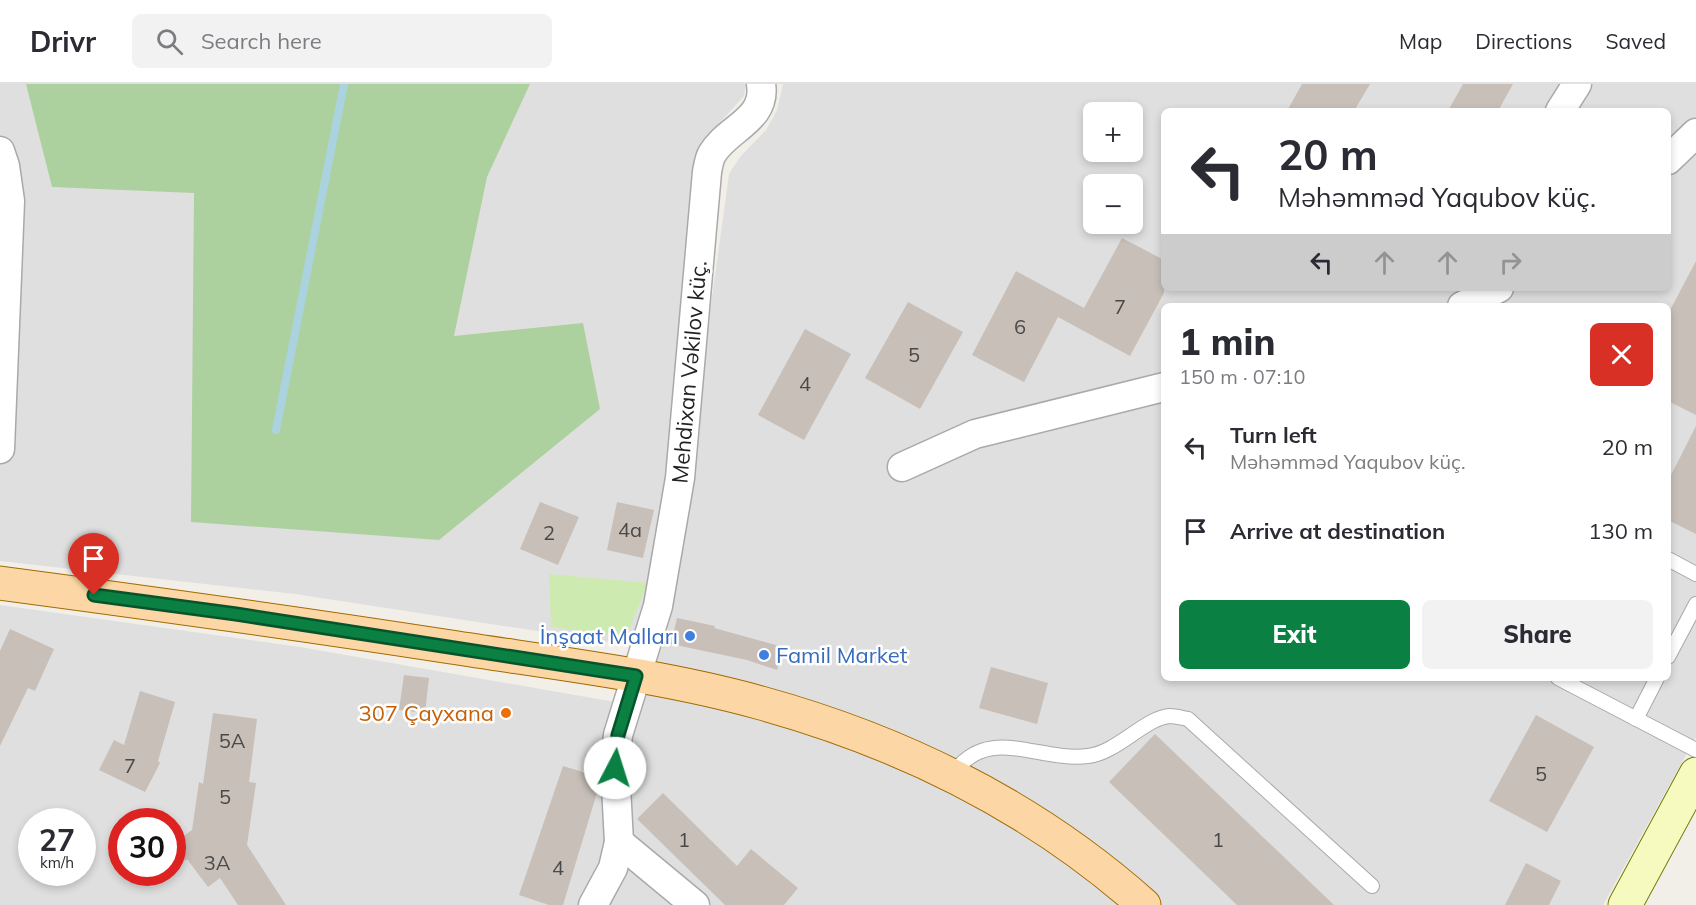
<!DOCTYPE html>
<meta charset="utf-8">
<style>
body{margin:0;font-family:Mulish,sans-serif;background:#f2f2f3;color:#2b2b33;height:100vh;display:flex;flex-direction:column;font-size:22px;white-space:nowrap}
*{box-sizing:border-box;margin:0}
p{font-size:20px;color:#7c7c81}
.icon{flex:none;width:33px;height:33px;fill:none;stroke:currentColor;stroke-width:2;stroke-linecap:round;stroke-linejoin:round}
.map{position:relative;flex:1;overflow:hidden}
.details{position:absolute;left:1161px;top:219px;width:510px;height:378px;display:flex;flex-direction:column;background:#fff;border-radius:9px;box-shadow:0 3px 9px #0003}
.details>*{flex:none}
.top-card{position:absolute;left:1161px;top:24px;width:510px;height:183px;border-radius:9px;box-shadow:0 3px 9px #0003;background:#fff;color:#2b2b33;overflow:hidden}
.controls{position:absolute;left:1083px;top:18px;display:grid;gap:12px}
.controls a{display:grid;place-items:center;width:60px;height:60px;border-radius:9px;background:#fff;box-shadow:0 3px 9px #0003;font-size:30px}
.speed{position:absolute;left:18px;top:724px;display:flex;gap:12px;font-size:30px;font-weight:700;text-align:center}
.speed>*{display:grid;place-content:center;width:78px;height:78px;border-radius:50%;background:#fff;box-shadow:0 3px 9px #0003;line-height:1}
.speed small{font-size:15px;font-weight:400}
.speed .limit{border:9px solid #d22;background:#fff;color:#111}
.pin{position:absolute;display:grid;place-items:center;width:51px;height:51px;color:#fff;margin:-62px -26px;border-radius:50% 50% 50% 0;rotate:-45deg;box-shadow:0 0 6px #0007}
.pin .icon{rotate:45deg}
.me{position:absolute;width:66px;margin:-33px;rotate:5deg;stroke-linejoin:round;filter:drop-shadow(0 0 4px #0008)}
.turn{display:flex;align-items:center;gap:21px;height:126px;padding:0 18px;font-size:27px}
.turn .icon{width:78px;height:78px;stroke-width:2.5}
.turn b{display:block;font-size:42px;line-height:51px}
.lanes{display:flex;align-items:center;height:57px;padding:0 18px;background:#0003;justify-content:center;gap:30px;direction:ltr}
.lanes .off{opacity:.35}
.round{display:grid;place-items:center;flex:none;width:63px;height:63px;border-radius:9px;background:#f2f2f3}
.head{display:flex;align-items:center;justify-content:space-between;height:102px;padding:0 18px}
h1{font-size:36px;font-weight:800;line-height:45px}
.cta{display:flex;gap:12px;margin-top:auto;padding:12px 18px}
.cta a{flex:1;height:69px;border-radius:9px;background:#0b8043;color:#fff;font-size:24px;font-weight:800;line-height:69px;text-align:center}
.cta a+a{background:#f2f2f3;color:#2b2b33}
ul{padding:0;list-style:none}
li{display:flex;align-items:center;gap:18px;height:84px;padding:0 18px}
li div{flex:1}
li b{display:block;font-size:22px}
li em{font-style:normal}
header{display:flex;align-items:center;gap:36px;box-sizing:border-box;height:84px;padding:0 30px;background:#fff;border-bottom:2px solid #e1e1e2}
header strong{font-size:28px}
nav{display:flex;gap:33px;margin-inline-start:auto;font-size:21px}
.search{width:420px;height:54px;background:#f2f2f3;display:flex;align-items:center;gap:15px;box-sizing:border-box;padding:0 21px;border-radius:9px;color:#7c7c81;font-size:22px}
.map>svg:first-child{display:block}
</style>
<header>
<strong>Drivr</strong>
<div class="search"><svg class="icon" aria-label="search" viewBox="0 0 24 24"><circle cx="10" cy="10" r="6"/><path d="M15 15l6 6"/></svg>Search here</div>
<nav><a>Map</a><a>Directions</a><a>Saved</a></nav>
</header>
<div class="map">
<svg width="1696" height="821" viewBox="0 0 1696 821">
<rect width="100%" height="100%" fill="#f2efe9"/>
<g fill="#e0dfdf" fill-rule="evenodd">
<path d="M0,0H746L744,12L703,57L697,79L696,113L653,515L635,562L295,510L0,477Z"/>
<path d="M783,0H1696V653L1603,821H0V521L300,563L638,622L671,512L729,90L740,73L766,46L777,26ZM1164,27H1668V204H1164ZM1094,28H1132V68H1094ZM1094,100H1132V140H1094ZM1164,222H1668V594H1164ZM32,738H82V789H32ZM122,738H172V789H122Z"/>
</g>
<path fill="#cdebb0" d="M549,490L648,499L626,553L551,543Z"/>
<path fill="#add19e" d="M26,0H530L487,93L454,252L583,239L600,325L439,456L191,438L194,109L52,103Z"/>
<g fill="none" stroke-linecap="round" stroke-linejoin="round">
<path stroke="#aad3df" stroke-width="8" d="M276,346L344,0"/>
</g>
<g fill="#c7bfb8">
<path d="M1302,0H1370L1354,27H1287Z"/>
<path d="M1463,0H1513L1498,27H1448Z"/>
<path d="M1122,154L1164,176V209L1130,272L1058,233L1024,298L972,271L1016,187L1084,224Z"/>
<path d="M1696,177V331L1668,317V230Z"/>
<path d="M908,218L963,248L920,325L865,294Z"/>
<path d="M805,245L851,270L804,356L758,331Z"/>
<path d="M1696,342V450L1668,436V397Z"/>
<path d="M540,418L579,433L558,481L520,465Z"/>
<path d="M617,418L654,426L643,474L607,466Z"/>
<path d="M677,534L715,542L714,544L783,563L777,586L747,576L671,560Z"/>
<path d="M10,545L54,565L35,607L28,604L0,662V567Z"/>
<path d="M991,583L1048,599L1037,640L979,624Z"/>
<path d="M404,591L429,594L425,629L399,626Z"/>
<path d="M140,607L175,618L158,677L160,679L145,708L99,686L114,656L124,661Z"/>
<path d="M213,629L257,635L249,698L256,699L247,761L286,821H238L220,794L208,803L187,775L185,777L172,760L192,746L199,698L203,700Z"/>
<path d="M1536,631L1594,663L1547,748L1489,717Z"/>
<path d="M1155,650L1334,821H1237L1109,698Z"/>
<path d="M563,682L599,693V702L563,821H549L519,811Z"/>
<path d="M663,709L737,782L751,765L798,804L784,821H725L637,735Z"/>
<path d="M1526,779L1561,797L1549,821H1505Z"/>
</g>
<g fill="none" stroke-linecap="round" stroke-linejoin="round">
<g stroke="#a9a9a9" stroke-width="16">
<g id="lane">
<path d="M1668,475L1696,490"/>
<path d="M1668,573L1696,520"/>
<path d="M1558,594L1696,666"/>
<path d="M1636,635L1657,594"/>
<path d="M952,691C988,639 1037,678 1088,672C1117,669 1146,633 1170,632C1176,632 1182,634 1188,635L1372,802"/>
</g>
</g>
<g stroke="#a9a9a9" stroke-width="31">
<g id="street">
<path d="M1560,27L1577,0"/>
<path d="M0,67L5,82L10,117L0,365"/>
<path d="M1668,76L1696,49"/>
<path d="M1462,222L1499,204"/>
<path d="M902,383L975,350L1164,303"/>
<path d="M619,758L695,821"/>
<path d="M593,821L613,784L619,758L615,684L618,651L658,522L680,394L707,88C708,83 709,75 712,70C727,44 767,36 761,0"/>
</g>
</g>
<g stroke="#707d05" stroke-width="35">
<path id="secondary" d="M1625,821L1696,690"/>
</g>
<g stroke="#a06b00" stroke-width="35">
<path id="primary" d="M0,499C151,519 301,540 451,563C554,579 660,591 761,619C902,658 1034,723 1144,821"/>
</g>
<use href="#lane" stroke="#fff" stroke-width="14"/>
<use href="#street" stroke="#fff" stroke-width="28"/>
<use href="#secondary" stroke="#f7fabf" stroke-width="33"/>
<use href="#primary" stroke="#fcd6a4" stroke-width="33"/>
</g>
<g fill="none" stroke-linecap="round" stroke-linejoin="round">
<g stroke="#07532c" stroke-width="15">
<path id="route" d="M94,511L236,530L636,592L618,651L615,684"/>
</g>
<use href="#route" stroke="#0b8043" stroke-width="10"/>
</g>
<g fill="#3f7fe0" stroke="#fff" stroke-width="2">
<circle cx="690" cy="552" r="6"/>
<circle cx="764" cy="571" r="6"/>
</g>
<circle fill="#e8710a" stroke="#fff" stroke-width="2" cx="506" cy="629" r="6"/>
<g text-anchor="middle" stroke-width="5" stroke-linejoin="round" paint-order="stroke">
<g font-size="20" fill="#4b4948">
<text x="1120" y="230">7</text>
<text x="1020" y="250">6</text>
<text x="914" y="278">5</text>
<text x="805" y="307">4</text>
<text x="630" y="453">4a</text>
<text x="549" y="456">2</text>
<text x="232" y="664">5A</text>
<text x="130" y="689">7</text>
<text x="1541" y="697">5</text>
<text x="225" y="720">5</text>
<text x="684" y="763">1</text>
<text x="1218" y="763">1</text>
<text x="217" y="786">3A</text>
<text x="558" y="791">4</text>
</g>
<g font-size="22" fill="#222" stroke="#fff">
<text transform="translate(689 288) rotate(-85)" y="8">Mehdixan Vəkilov küç.</text>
</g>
<g font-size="22" fill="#366cbe" stroke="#fff" text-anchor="end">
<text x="678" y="560">İnşaat Malları</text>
<text x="776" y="579" text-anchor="start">Famil Market</text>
</g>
<g font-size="22" fill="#c56008" stroke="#fff" text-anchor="end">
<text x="494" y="637">307 Çayxana</text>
</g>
</g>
</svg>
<div class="controls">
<a>+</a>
<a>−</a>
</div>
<div class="speed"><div>27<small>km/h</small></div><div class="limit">30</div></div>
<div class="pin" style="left:94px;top:511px;background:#d93025"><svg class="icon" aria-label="arrive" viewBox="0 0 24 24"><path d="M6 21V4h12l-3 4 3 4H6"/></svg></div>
<svg class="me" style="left:615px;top:684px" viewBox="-20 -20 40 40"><circle r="19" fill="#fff"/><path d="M0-13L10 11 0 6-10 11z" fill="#0b8043"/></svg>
<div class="top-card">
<div class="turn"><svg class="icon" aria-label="left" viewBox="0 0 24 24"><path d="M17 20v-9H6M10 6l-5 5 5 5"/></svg><div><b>20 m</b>Məhəmməd Yaqubov küç.</div></div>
<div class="lanes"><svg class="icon" aria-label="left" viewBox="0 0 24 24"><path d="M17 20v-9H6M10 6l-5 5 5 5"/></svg><svg class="icon off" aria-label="ahead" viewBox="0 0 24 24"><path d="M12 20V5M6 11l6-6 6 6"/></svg><svg class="icon off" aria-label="ahead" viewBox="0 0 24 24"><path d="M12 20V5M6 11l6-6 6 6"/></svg><svg class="icon off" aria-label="right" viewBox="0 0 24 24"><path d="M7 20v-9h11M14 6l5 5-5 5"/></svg></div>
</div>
<section class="details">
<div class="head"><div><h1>1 min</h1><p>150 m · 07:10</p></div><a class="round" style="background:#d93025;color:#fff"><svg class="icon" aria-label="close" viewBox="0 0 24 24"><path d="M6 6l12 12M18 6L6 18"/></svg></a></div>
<ul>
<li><svg class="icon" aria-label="left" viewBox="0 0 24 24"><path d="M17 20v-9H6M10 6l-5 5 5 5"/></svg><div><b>Turn left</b><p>Məhəmməd Yaqubov küç.</p></div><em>20 m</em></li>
<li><svg class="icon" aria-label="arrive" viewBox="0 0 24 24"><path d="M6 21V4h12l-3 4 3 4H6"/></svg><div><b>Arrive at destination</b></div><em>130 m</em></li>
</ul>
<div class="cta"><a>Exit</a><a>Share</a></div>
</section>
</div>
